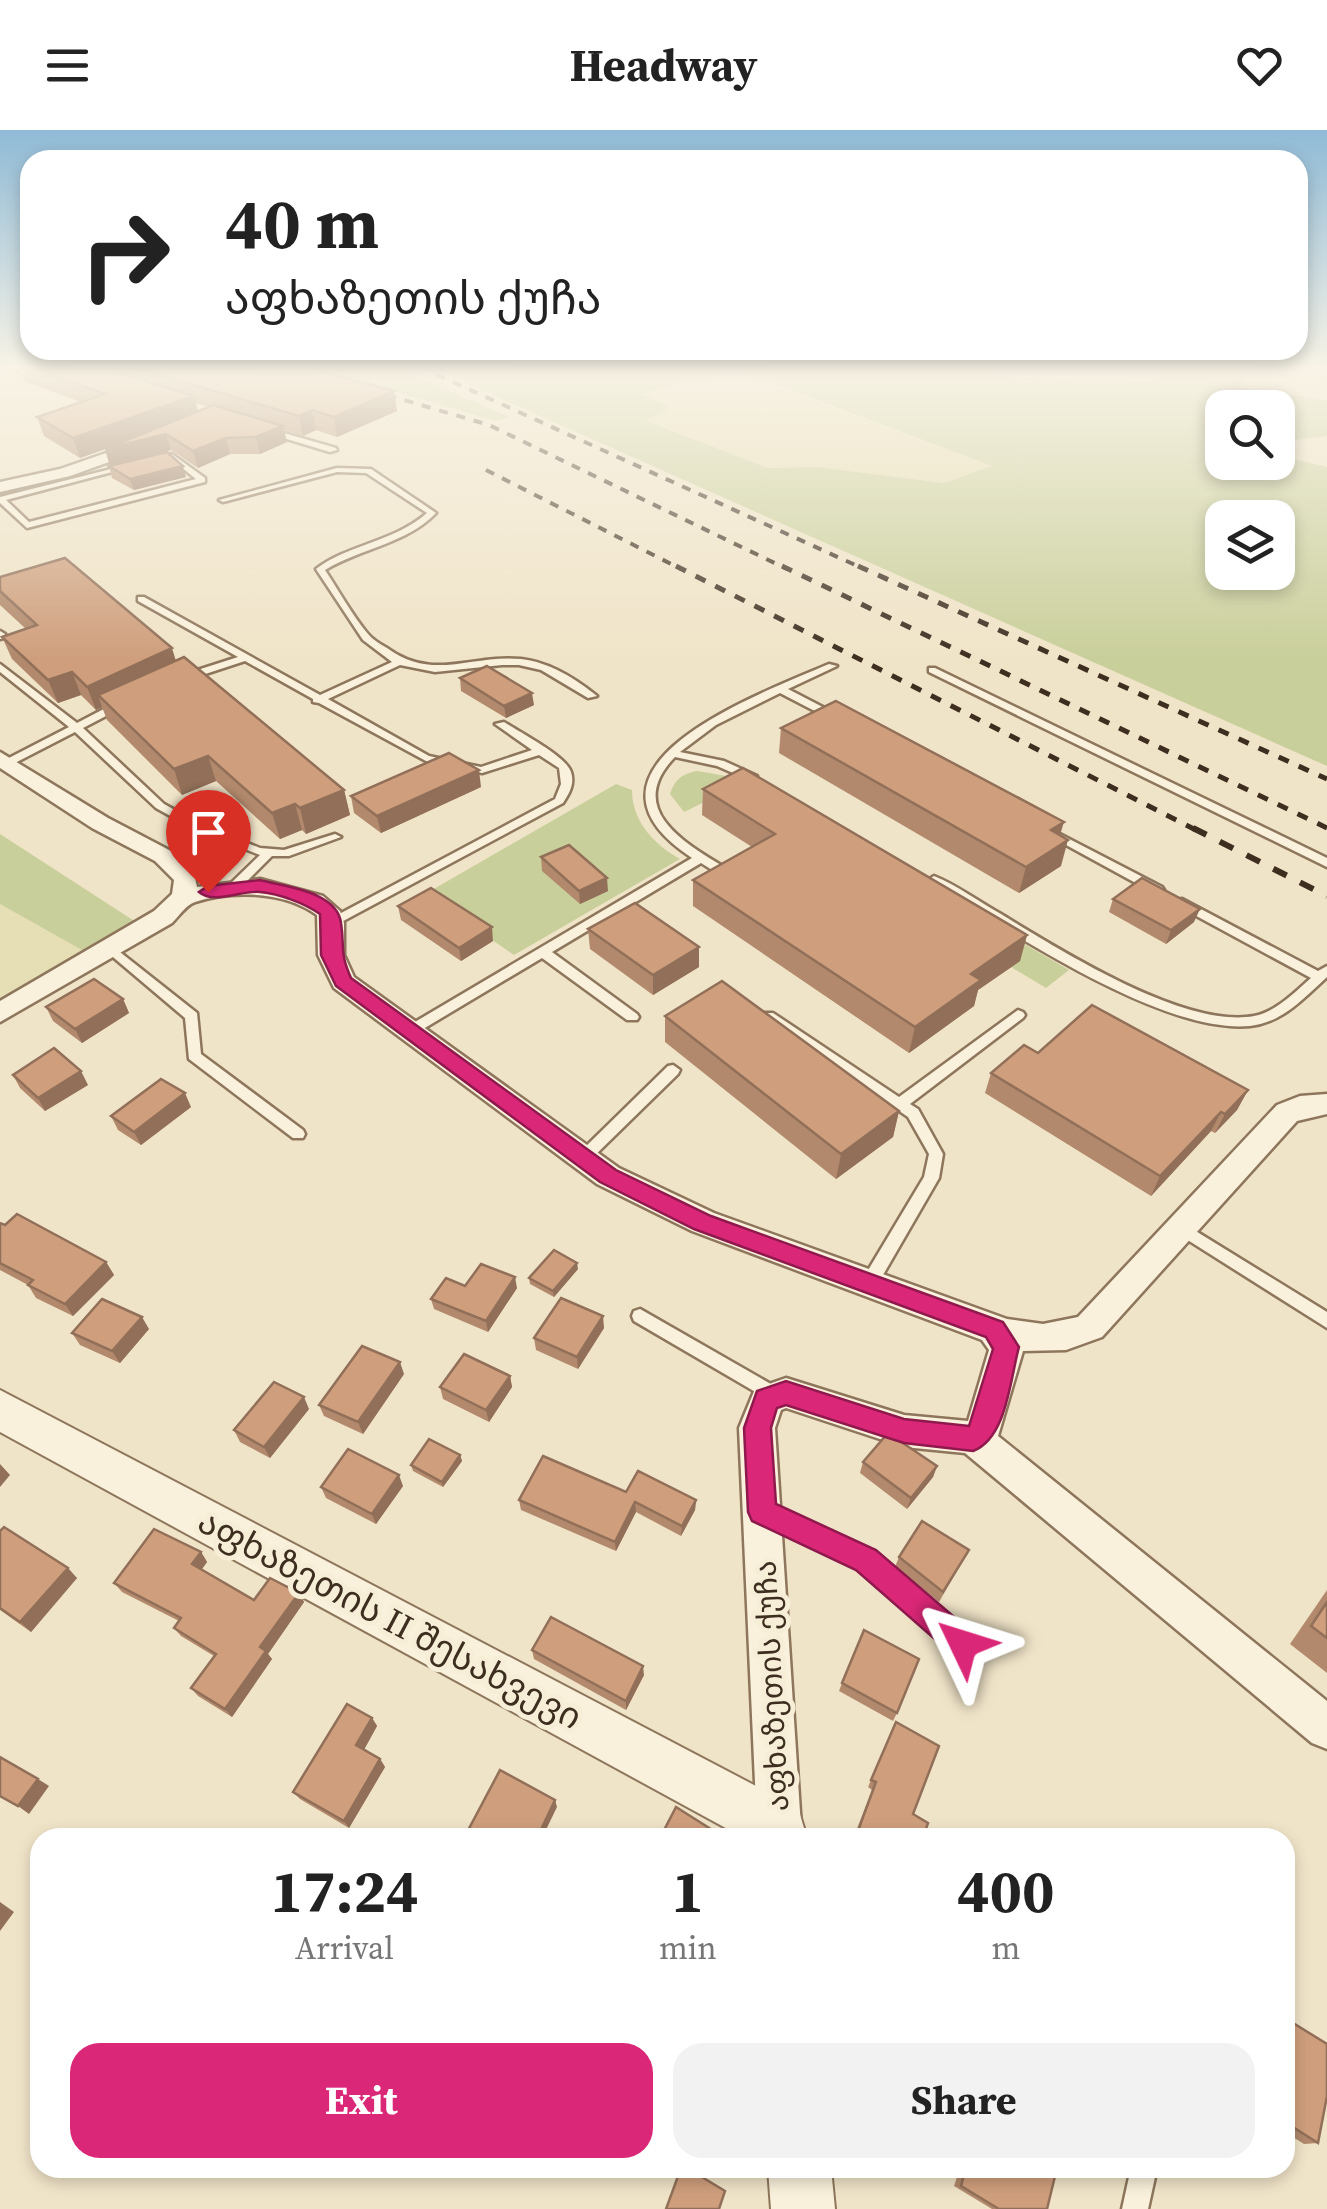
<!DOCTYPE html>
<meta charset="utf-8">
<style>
body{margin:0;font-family:"Source Serif 4","Noto Sans Georgian",serif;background:#f2f2f2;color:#222;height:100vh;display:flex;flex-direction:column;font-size:38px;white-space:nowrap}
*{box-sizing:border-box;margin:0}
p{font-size:32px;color:#767676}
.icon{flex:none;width:55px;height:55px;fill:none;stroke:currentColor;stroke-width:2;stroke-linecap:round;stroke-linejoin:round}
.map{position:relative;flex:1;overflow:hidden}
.drawer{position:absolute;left:30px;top:1698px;width:1265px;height:350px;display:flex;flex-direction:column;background:#fff;border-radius:30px;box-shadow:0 5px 15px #0003}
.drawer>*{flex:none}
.top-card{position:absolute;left:20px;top:20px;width:1288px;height:210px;border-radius:30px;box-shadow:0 5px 15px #0003;background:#fff;color:#222;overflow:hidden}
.fabs{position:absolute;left:1205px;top:260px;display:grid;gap:20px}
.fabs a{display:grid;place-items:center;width:90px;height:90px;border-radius:20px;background:#fff;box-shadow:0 5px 15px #0003;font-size:50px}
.pin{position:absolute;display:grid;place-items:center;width:85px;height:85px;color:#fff;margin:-102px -42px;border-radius:50% 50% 50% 0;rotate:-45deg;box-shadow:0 0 10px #0007}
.pin .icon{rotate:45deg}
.me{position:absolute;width:110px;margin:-55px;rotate:311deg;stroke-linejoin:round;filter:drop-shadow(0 0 8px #0008)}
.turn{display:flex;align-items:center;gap:35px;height:210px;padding:0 40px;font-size:45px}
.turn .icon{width:130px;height:130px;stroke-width:2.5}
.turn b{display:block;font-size:70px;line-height:85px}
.eta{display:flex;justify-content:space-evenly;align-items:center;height:170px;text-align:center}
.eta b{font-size:60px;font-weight:700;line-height:70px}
.button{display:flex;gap:20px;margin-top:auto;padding:20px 40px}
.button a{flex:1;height:115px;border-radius:30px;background:#db2777;color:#fff;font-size:40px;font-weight:700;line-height:115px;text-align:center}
.button a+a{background:#f2f2f2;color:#222}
header{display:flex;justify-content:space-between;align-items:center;height:130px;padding:0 40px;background:#fff;font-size:45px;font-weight:700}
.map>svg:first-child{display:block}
</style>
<header><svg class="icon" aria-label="menu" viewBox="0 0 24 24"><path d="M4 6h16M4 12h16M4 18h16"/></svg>Headway<svg class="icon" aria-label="heart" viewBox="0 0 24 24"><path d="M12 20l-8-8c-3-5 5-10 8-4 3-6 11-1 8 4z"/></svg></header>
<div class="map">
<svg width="1327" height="2079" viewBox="0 0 1327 2079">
<rect width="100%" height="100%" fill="#f0e4c8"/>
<g fill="#e6deb5">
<path d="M735,239L772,255L993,336L945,353L817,337L768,338L645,291L670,277L638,265Z"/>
<path d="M0,774L89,824L0,873Z"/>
</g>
<g fill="#c9cf9b" fill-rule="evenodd">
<path d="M310,237H394L509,287L496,291Z"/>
<path d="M430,237H964L1022,248L1150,251L1163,237H1228L1250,246L1240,257L1327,270V306L1278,312V278H1222V332H1278V325L1327,337V636ZM735,239L992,336L944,353L817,337L768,338L646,291L671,277L640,264ZM1222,388H1278V442H1222Z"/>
<path d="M697,641L738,648L1069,840L1046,858L721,664L684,682L670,664C675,649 682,644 697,641Z"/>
<path d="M616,654L632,660C632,692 655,715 680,729L514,825L425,764Z"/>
<path d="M0,704L139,794L89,824L0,774Z"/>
</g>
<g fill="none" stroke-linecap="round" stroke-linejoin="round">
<g stroke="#8d765c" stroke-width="5">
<g id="service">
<path d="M270,299L336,318L337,320L330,322L267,303Z"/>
<path d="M172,324L205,348V352L27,398L0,373V367L127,335L131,337L6,370L29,392L196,349L171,329L154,333L150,331Z"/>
<path d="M337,338L371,339L436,383C406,414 361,418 325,440C339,461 352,485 368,504C373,510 380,514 387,518C433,552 471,524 521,529C549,532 576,549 597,566L588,568L541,540L519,535H502L435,542L400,535L328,569L429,626L481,637L532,620L495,594L504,592C519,602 566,626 571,642C575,654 569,664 563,673L332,797L326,793L328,790L555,669L561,654L559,638L539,625L482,643L426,631L319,573L313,572V569L245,531L190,549H182V545L238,527L138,471V467H144L320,565L392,532L363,510L316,439C349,414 394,412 427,383L366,343L337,342L223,372L219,370Z"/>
<path d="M0,501L5,504L4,508L0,509Z"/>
<path d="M0,534L77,593L119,571H127V575L83,598L164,674L202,695L260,718L284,720L335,704L341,707L289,726H272L237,761H229V755L260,725L194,699L156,678L75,602L11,635H3V631L69,597L0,542Z"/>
<path d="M829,534L837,536L788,559L840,586V590H832L780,563L716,595L680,622L724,631L757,646V650H749L717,636L675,627C620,683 695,719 736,744V750H728L701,733L552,822L637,884L639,887L637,890H627L542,828L413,905H403L401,902L403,899L692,728C555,638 757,565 829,534Z"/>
<path d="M929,538H935L1327,728V737L929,542Z"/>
<path d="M1050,699L1162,757L1164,760L1158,764L1154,763L1046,704L1044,702Z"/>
<path d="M934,746C957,755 979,772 1001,784C1060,820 1185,899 1254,886C1276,882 1295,862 1311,848L1178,776V770L1182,769L1318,841L1327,836V847C1305,867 1282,893 1250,896C1160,904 1008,799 930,753L928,750Z"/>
<path d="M111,815L197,883L201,924L303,1000L305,1004L303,1008H293L189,929L185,888L107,822L105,819Z"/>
<path d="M1018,880L1023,882L1025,885L1023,888L910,974L918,979L943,1024L939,1048L876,1157L870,1159L864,1157L862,1152L864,1147L924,1047L929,1024L908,987L761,886L763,883H773L899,967Z"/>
<path d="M673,935L680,940L678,944L588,1032H578L576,1028L578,1024L668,936Z"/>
<path d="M1181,1092L1327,1182V1198L1175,1102L1173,1098L1175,1094Z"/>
<path d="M640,1179L783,1261L786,1266L783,1271L777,1274L771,1271L634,1191L632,1186L634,1181Z"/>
<path d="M766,1375L873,1423L970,1507L973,1514L970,1521L963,1524L956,1521L859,1437L759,1390L757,1384L759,1378Z"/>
<path d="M1131,2038H1157L1148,2079H1122Z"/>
</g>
</g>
<g stroke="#8d765c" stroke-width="5">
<g id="minor">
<path d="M132,314L140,319L137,322L70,346L0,362V352L60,339Z"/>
<path d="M0,622L108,688L171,721L194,743L197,757L260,749L323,766L340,781L344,793V825L354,847L619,1038L714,1083L1007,1189L1043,1194L1078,1187L1277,975L1300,966L1327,964V984L1297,991L1102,1207L1066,1220L1023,1221L998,1306L1327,1571V1619L1312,1613L965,1323L904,1317L786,1278L781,1280L775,1298L801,1697L796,1708H762L757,1697L739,1298L755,1259L786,1248L904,1285L968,1291L989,1220L982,1210L692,1101L597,1054L334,858L318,825L317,785C284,761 233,760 195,772C186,775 179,786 172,793L0,892V871L154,781L172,764L174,750L155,731L92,698L0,638Z"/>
</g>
</g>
<g stroke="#8d765c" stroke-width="4">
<g id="tertiary">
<path d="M0,1260L798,1678L807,1708H744L0,1302Z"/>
<path d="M768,2038H831L835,2079H771Z"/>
</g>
</g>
<use href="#service" fill="#faf1dc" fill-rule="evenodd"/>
<use href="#minor" fill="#faf1dc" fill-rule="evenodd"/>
<use href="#tertiary" fill="#faf1dc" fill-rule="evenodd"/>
<g stroke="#3d2e20" stroke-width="4" stroke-dasharray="9 9" stroke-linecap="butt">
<path d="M420,237L864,439"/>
<path d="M370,260L489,295L787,439"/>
<path d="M486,340L681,439"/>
</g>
<g stroke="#3d2e20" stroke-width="5" stroke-dasharray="11 11" stroke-linecap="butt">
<path d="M676,436L1198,701"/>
<path d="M782,436L1327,698"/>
<path d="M858,436L1327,649"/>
</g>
<path stroke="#3d2e20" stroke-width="6" stroke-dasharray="15 15" stroke-linecap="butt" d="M1193,698L1327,766"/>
</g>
<g fill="#b2896c" fill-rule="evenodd">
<path d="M0,237H306L394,261L397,281L337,307L316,300L303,306L284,300L287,312L260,324H230L198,338L171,320L110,336L105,319L80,328L44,306L37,287L81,272L24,251L23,247ZM196,273L208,277L198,281Z"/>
<path d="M109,336L186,347L134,360L112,348Z"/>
<path d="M0,447L176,530L344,660L350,685L306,704L302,700L280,709L216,651L182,665L107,590L102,577L96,580L81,565L58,573L12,529L2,507L26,499L0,475Z"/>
<path d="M460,548L534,575L506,588L461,561Z"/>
<path d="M781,598L1060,705L1061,736L1019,763L779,623Z"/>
<path d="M481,657L381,703L354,683L351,666Z"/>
<path d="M703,659L1027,805L1020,831L978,860L974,876L909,923L693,776V750L752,717L702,685Z"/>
<path d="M541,727L608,761L580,774L542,741Z"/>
<path d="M1113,769L1194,792L1166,814L1109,782Z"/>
<path d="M398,776L493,811L461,831L401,790Z"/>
<path d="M588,799L699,817V837L653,865L590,819Z"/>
<path d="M123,869L129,883L82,913L53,891L46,877Z"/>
<path d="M665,886L899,981L893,1007L836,1049L665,912Z"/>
<path d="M1038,923L1248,960L1237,980L1215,1003L1211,1001L1151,1066L985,963L991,943Z"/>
<path d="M13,945L88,955L45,981L20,958Z"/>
<path d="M191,977L141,1015L118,1000L111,986Z"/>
<path d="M0,1093L106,1132L114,1145L73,1186L36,1168L28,1155L0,1140Z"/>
<path d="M578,1139L554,1167L530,1154L529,1148Z"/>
<path d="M465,1156L517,1158L488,1202L434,1179L431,1169Z"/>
<path d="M604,1198L578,1239L536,1220L534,1208Z"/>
<path d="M149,1199L120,1233L80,1215L72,1203Z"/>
<path d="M404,1244L363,1304L324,1286L319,1275Z"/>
<path d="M510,1246L512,1257L489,1292L443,1269L440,1257Z"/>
<path d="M309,1279L270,1328L240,1312L234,1300Z"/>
<path d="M460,1325L462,1331L443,1357L413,1341L411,1335Z"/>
<path d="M863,1332L937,1336L933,1347L907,1379L860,1343Z"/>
<path d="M403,1356L376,1394L326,1368L321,1357Z"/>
<path d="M519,1370H696L695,1380L681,1406L636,1382L616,1421L521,1380Z"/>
<path d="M0,1401L77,1448L31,1502L0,1480Z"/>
<path d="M969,1420L939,1472L895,1437L899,1427Z"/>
<path d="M201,1422L207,1432L202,1439L254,1470L299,1463L304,1472L268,1524L272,1529L232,1587L198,1566L191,1558L214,1526L181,1506L174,1498L179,1491L122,1462L114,1453Z"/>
<path d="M1327,1460V1543L1290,1514Z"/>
<path d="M532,1520L644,1545L626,1580L534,1529Z"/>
<path d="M842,1553L897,1583L893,1591L839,1561Z"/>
<path d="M372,1588L377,1596L364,1620L380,1629L385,1637L349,1698L300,1669L293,1662Z"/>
<path d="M896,1592L913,1684L923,1708H861L855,1704L872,1660L868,1657Z"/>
<path d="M1285,1888L1318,2013L1304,2014L1285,2002Z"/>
<path d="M960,2038H1057L1047,2079H992L954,2056Z"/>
</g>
<g fill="#916f58">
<path d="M394,261L397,281L337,307L334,287Z"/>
<path d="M194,266L199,285L166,304L171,320L110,336L105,319L80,328L73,308Z"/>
<path d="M312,280L316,300L303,306L299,286Z"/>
<path d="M283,296L287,312L260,324L256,307Z"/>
<path d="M226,308L230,324L198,338L193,321Z"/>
<path d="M183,336L186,347L134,360L130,349Z"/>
<path d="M172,518L179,541L98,565L102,577L96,580L87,557Z"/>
<path d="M72,542L81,565L58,573L48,550Z"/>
<path d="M532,563L534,575L506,588L504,576Z"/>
<path d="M208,626L216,651L182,665L174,639Z"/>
<path d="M479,640L481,657L381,703L377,686Z"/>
<path d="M344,660L350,685L306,704L300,678Z"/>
<path d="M295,674L302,700L280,709L272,683Z"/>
<path d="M1064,692L1056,718L1051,700Z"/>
<path d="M1068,710L1061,736L1019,763L1026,737Z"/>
<path d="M607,748L608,761L580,774L579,761Z"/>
<path d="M1200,779L1194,792L1166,814L1171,800Z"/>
<path d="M492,797L493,811L461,831L459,818Z"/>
<path d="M1027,805L1020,831L978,860L974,876L909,923L915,897L971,844Z"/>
<path d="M699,817V837L653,865V845Z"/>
<path d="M123,869L129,883L82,913L75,899Z"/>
<path d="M81,941L88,955L45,981L38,968Z"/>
<path d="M1248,960L1237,980L1215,1003L1225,984Z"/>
<path d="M185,963L191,977L141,1015L134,1002Z"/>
<path d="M899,981L893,1007L836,1049L841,1024Z"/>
<path d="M1221,982L1211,1001L1151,1066L1160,1046Z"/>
<path d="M106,1132L114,1145L73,1186L65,1174Z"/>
<path d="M577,1133L578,1139L554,1167L553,1161Z"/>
<path d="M515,1147L517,1158L488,1202L486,1191Z"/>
<path d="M603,1186L604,1198L578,1239L577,1227Z"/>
<path d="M142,1187L149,1199L120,1233L112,1221Z"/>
<path d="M400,1232L404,1244L363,1304L358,1292Z"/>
<path d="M510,1246L512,1257L489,1292L486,1280Z"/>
<path d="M304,1267L309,1279L270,1328L264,1317Z"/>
<path d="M460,1325L462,1331L443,1357L442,1352Z"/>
<path d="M0,1334L10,1345L0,1357Z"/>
<path d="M937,1336L933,1347L907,1379L911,1368Z"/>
<path d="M399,1345L403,1356L376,1394L372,1384Z"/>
<path d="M696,1370L695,1380L681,1406L682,1396Z"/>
<path d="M635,1372L636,1382L616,1421L615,1412Z"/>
<path d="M201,1422L207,1432L199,1443L192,1434Z"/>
<path d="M68,1438L77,1448L31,1502L20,1492Z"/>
<path d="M299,1463L304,1472L268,1524L272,1529L232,1587L225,1579L260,1517Z"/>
<path d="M643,1536L644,1545L626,1580V1571Z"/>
<path d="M372,1588L377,1596L362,1623L356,1615Z"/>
<path d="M380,1629L385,1637L349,1698L344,1691Z"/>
<path d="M38,1649L49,1656L29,1684L18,1676Z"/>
<path d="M555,1670L557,1677L542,1708H537Z"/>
<path d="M0,1772L14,1782L0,1801Z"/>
</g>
<g fill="#cf9f7d" stroke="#916f58" stroke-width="2.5">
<path d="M31,237H99L194,266L73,308L37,287L105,264Z"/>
<path d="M132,237H306L394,261L334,287L312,280L299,286Z"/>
<path d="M213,275L283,296L256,307L226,308L193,321L166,304L105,319Z"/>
<path d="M167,322L183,336L130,349L109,336Z"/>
<path d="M65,428L172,518L87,557L72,542L48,550L2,507L37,495L0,461V447Z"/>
<path d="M184,527L344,660L300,678L295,674L272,683L208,626L174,639L98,565Z"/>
<path d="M487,536L532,563L504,576L460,548Z"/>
<path d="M836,571L1064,692L1051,700L1068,710L1026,737L781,598Z"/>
<path d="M449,623L479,640L377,686L351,666Z"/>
<path d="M743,638L1027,805L971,844L981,850L915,897L693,750L775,704L703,659Z"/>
<path d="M569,715L607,748L579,761L541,727Z"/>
<path d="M1142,748L1200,779L1171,800L1113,769Z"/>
<path d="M431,758L492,797L459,818L398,776Z"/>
<path d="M635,773L699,817L653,845L588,799Z"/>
<path d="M94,849L123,869L75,899L46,877Z"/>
<path d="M722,851L899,981L841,1024L665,886Z"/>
<path d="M1092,875L1248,960L1225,984L1221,982L1160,1046L991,943L1024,915L1038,923Z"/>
<path d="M54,918L81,941L38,968L13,945Z"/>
<path d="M161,949L185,963L134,1002L111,986Z"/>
<path d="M17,1084L106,1132L65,1174L28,1155L33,1150L0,1133V1093L5,1095Z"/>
<path d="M554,1120L577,1133L553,1161L529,1148Z"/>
<path d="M481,1134L515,1147L486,1191L431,1169L446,1148L465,1156Z"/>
<path d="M561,1168L603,1186L577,1227L534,1208Z"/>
<path d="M102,1169L142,1187L112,1221L72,1203Z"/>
<path d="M362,1216L400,1232L358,1292L319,1275Z"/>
<path d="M464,1224L510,1246L486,1280L440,1257Z"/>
<path d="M274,1252L304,1267L264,1317L234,1300Z"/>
<path d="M888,1303L937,1336L911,1368L863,1332Z"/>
<path d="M429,1309L460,1325L442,1352L411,1335Z"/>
<path d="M348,1319L399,1345L372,1384L321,1357Z"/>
<path d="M543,1326L626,1362L638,1341L696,1370L682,1396L635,1372L615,1412L519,1370Z"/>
<path d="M922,1391L969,1420L943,1462L899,1427Z"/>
<path d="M4,1397L68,1438L20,1492L0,1478V1401Z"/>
<path d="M154,1399L201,1422L192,1434L254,1470L270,1448L299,1463L260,1517L266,1521L225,1579L191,1558L216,1524L174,1498L181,1488L114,1453Z"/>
<path d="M1327,1472V1508L1311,1496Z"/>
<path d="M551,1487L643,1536L626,1571L532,1520Z"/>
<path d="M864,1500L919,1529L897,1583L842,1553Z"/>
<path d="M347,1574L372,1588L356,1615L380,1629L344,1691L293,1662Z"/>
<path d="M896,1592L939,1616L913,1684L928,1693L923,1708H876L859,1698L876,1652L871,1650Z"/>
<path d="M0,1627L38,1649L18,1676L0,1666Z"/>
<path d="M500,1640L555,1670L537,1708H464Z"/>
<path d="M676,1677L725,1708H660Z"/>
<path d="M1285,1888L1327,1914V1966L1318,2013L1285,1992Z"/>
<path d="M681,2038H687L725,2061L719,2079H666Z"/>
<path d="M966,2038H1057L1047,2079H999L961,2056Z"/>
</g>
<linearGradient id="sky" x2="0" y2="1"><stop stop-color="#8fbad6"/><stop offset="0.45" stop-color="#f8f3e6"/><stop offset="1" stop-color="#f8f3e6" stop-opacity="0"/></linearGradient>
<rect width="1327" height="528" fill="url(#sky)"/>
<path fill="#db2777" stroke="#8e194d" stroke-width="2.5" d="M260,750C285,757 337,761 341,793C345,818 339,821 351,848L616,1040L711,1086L1003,1192L1019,1217C1010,1249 1007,1308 973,1321L904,1313L786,1275L777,1278L771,1298L776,1374L876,1420L974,1504L978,1514L974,1525L963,1529L953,1525L856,1440L752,1391L748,1382L744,1298L757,1261L786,1251L904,1289L969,1296L993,1219L986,1207L694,1099L600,1052L336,856L321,825L320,784C304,773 280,764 260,762C241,760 214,775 199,762L208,756Z"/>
<g text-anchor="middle" stroke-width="10" stroke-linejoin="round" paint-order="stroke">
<g font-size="30" fill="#3d2e20" stroke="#f7eed8">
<text transform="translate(772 1556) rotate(-93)" y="10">აფხაზეთის ქუჩა</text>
</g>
<g font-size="35" fill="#3d2e20" stroke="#f7eed8">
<text transform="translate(390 1489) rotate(28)" y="12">აფხაზეთის II შესახვევი</text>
</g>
</g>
</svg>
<div class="fabs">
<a><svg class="icon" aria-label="search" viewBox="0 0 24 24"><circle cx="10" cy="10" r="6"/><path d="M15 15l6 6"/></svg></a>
<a><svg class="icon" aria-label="layers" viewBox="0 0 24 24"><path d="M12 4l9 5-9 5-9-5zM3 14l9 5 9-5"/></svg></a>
</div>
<div class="pin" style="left:208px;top:762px;background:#d93025"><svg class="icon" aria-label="arrive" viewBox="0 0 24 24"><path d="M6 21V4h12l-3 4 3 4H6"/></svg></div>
<svg class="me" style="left:963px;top:1514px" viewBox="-20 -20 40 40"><path d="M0-17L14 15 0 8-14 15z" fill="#db2777" stroke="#fff" stroke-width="4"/></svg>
<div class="top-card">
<div class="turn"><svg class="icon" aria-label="right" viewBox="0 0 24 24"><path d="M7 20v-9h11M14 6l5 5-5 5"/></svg><div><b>40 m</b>აფხაზეთის ქუჩა</div></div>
</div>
<section class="drawer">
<div class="eta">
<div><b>17:24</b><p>Arrival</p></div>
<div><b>1</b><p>min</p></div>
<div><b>400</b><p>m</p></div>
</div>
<div class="button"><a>Exit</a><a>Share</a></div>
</section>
</div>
